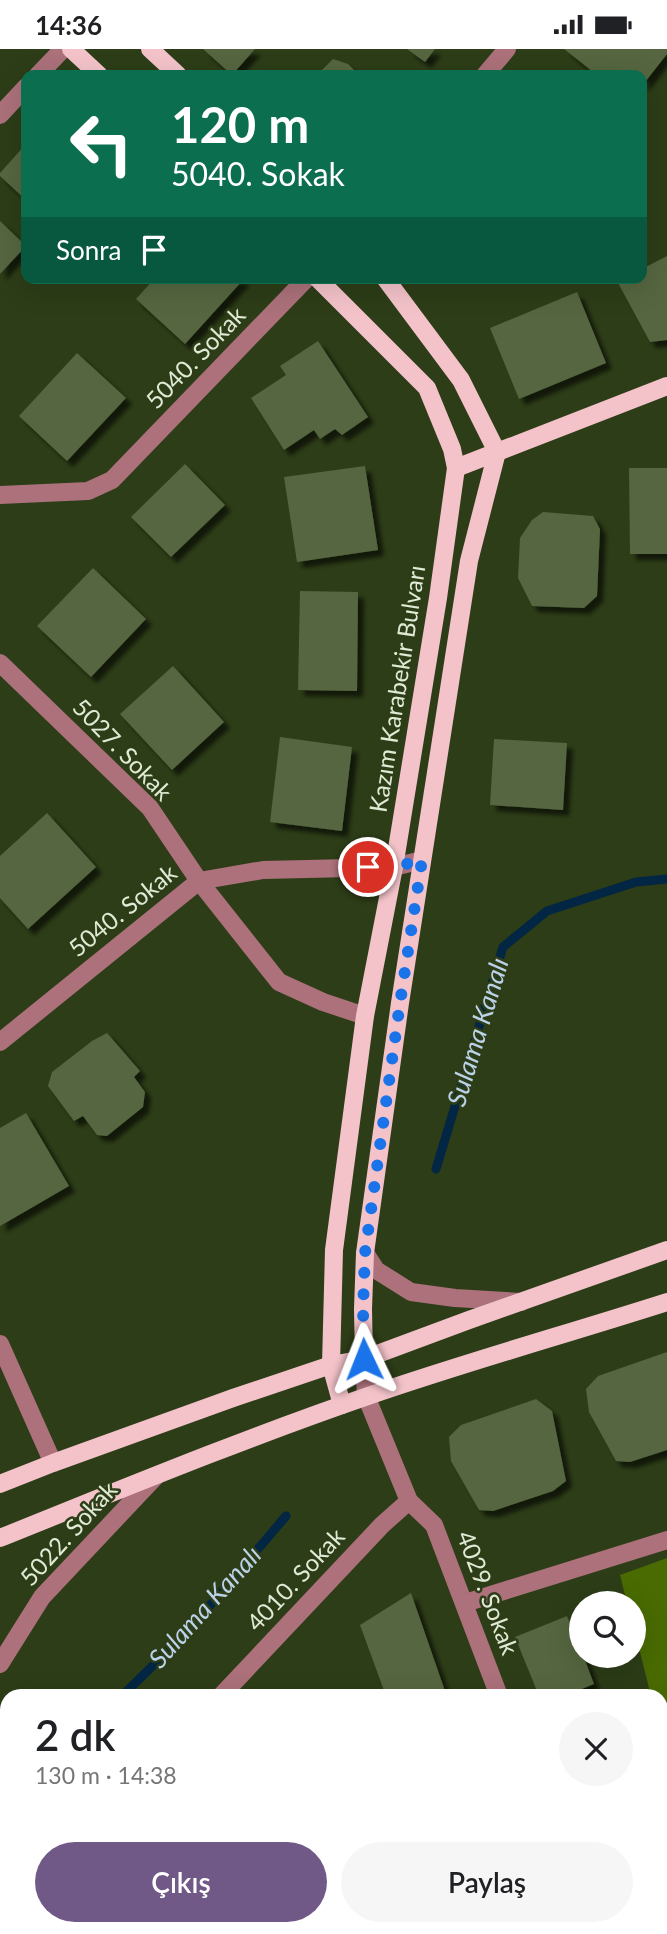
<!DOCTYPE html>
<html lang="tr">
<meta charset="utf-8">
<style>
body{margin:0;font-family:Lato,sans-serif;background:#f6f6f6;color:#202124;height:100vh;display:flex;flex-direction:column;font-size:26px;white-space:nowrap}
*{box-sizing:border-box;margin:0}
p{font-size:23px;color:#757577}
.icon{flex:none;width:38px;height:38px;fill:none;stroke:currentColor;stroke-width:2;stroke-linecap:round;stroke-linejoin:round}
.map{position:relative;flex:1;overflow:hidden}
.details{position:absolute;left:0px;top:1640px;width:668px;height:247px;display:flex;flex-direction:column;background:#fff;border-radius:21px 21px 0 0;box-shadow:0 7px 28px #0002}
.details>*{flex:none}
.hud{position:absolute;left:21px;top:21px;width:626px;height:214px;border-radius:14px;box-shadow:0 7px 28px #0002;background:#0b6e4f;color:#fff;overflow:hidden}
.controls{position:absolute;left:569px;top:1542px;display:grid;gap:14px}
.controls a{display:grid;place-items:center;width:77px;height:77px;border-radius:50%;background:#fff;box-shadow:0 7px 28px #0002;font-size:35px}
.pin{position:absolute;display:grid;place-items:center;width:60px;height:60px;color:#fff;margin:-30px;border:4px solid #fff;border-radius:50%;box-shadow:0 2px 7px #0007}
.me{position:absolute;width:77px;margin:-38px;rotate:358deg;stroke-linejoin:round;filter:drop-shadow(0 0 5px #0008)}
.turn{display:flex;align-items:center;gap:24px;height:147px;padding:0 35px;font-size:32px}
.turn .icon{width:91px;height:91px;stroke-width:2.5}
.turn b{display:block;font-size:49px;line-height:60px}
.then{display:flex;align-items:center;height:66px;padding:0 35px;background:#0003;gap:14px;font-size:26px}
.round{display:grid;place-items:center;flex:none;width:74px;height:74px;border-radius:37px;background:#f6f6f6}
.overview{display:flex;align-items:center;justify-content:space-between;height:119px;padding:0 35px}
h1{font-size:42px;font-weight:600;line-height:52px}
.cta{display:flex;gap:14px;margin-top:auto;padding:14px 35px}
.cta a{flex:1;height:80px;border-radius:42px;background:#705986;color:#fff;font-size:28px;font-weight:600;line-height:80px;text-align:center}
.cta a+a{background:#f6f6f6;color:#202124}
.status{display:flex;justify-content:space-between;align-items:center;height:49px;padding:0 35px;background:#fff;direction:ltr}
.status svg{height:19px;fill:currentColor}
.map>svg:first-child{display:block}
</style>
<div class="status"><b>14:36</b><svg viewBox="0 0 49 12"><path d="M0 12V9h3v3zM5 12V6h3v6zM10 12V3h3v9zM15 12V0h3v12zM26 1h20v11H26zM47 4h2v5h-2z"/></svg></div>
<div class="map">
<svg width="667" height="1885" viewBox="0 0 667 1885">
<defs>
<filter id="shadow"><feDropShadow dx="6" dy="6" stdDeviation="2" flood-color="#0009"/></filter>
</defs>
<rect width="100%" height="100%" fill="#2d3d17"/>
<path fill="#496b01" d="M667,1509V1706L662,1685V1647H651L634,1579V1554H627L620,1526Z"/>
<g fill="none" stroke-linecap="round" stroke-linejoin="round">
<g stroke="#022643" stroke-width="9">
<path d="M436,1120L503,898L547,862L636,833L667,830"/>
<path d="M122,1647L189,1581L286,1467"/>
<path d="M0,1779L7,1762"/>
</g>
</g>
<g fill="#54663f" filter="url(#shadow)">
<path d="M203,0H255L232,26Z"/>
<path d="M407,0H435L425,13Z"/>
<path d="M564,0H667V5L642,37V26H597Z"/>
<path d="M333,10L348,15L359,26H317Z"/>
<path d="M26,95V151L0,127V124Z"/>
<path d="M0,172L26,197L0,225Z"/>
<path d="M667,207V291L650,293L618,234L626,229H642V220Z"/>
<path d="M155,229H241L243,231L185,295L136,250Z"/>
<path d="M577,243L606,314L519,350L490,279Z"/>
<path d="M318,292L368,368L342,386L335,380L320,390L314,381L284,401L251,349L286,326L280,317Z"/>
<path d="M77,304L126,349L67,412L19,367Z"/>
<path d="M185,415L225,456L171,508L131,468Z"/>
<path d="M365,417L378,501L297,513L284,428Z"/>
<path d="M629,419H667V505H630Z"/>
<path d="M543,463L593,467L600,480L597,547L584,559L532,557L518,529L520,489L532,471Z"/>
<path d="M93,519L146,570L91,628L37,577Z"/>
<path d="M300,542L358,543L357,642L298,641Z"/>
<path d="M173,617L224,673L172,721L120,665Z"/>
<path d="M280,688L352,698L342,782L270,773Z"/>
<path d="M494,690L567,694L563,761L490,756Z"/>
<path d="M47,764L96,818L28,880L0,849V807Z"/>
<path d="M107,984L140,1022L134,1028L145,1043L143,1058L107,1087L97,1086L83,1067L74,1072L48,1037L52,1023L92,992Z"/>
<path d="M26,1064L69,1137L0,1177V1079Z"/>
<path d="M667,1303V1401L630,1413L616,1412L589,1363L586,1340L598,1327Z"/>
<path d="M536,1350L552,1362L566,1432L553,1442L493,1462L479,1461L451,1412L449,1388L461,1376Z"/>
<path d="M411,1544L445,1642L425,1647H412L407,1642L395,1647H386L360,1576Z"/>
<path d="M567,1567L581,1602V1606H583L594,1635L564,1647H539L515,1588Z"/>
<path d="M665,1766L667,1770V1885H628L626,1880H662V1768Z"/>
<path d="M45,1880H96L99,1885H43Z"/>
<path d="M350,1880H408L410,1885H336Z"/>
<path d="M471,1880H532L534,1885H473Z"/>
</g>
<g fill="none" stroke-linecap="round" stroke-linejoin="round">
<g stroke="#ac717b" stroke-width="18">
<path d="M38,26L63,0"/>
<path d="M485,26L507,0"/>
<path d="M0,66L26,38"/>
<path d="M0,446L88,442L112,431L307,229"/>
<path d="M0,614L150,759L199,832L279,933L323,953L365,967"/>
<path d="M0,993L199,832L263,821L394,818L422,811"/>
<path d="M365,1204L376,1221L411,1243L455,1249L521,1253"/>
<path d="M0,1295L53,1414"/>
<path d="M364,1310L366,1347L409,1452L434,1476L499,1647"/>
<path d="M465,1554L667,1491"/>
<path d="M0,1615L42,1548L156,1427"/>
<path d="M221,1647L382,1476L409,1452"/>
<path d="M0,1879L7,1869"/>
<path d="M262,1880L264,1885"/>
<path d="M585,1880L587,1885"/>
</g>
<g stroke="#f4c3ca" stroke-width="18">
<path d="M71,0L99,26"/>
<path d="M150,0L178,26"/>
<path d="M317,229L427,339L452,400L456,419L438,549L394,818L365,967L334,1201L331,1316L342,1356"/>
<path d="M456,419L667,337"/>
<path d="M364,1310L363,1260L365,1204L400,954L469,512L497,403L461,331L385,229"/>
<path d="M0,1435L53,1414L233,1349L331,1316L364,1310L469,1271L667,1201"/>
<path d="M0,1489C122,1440 243,1390 368,1347C466,1313 567,1285 667,1253"/>
</g>
</g>
<g fill="none" stroke-linecap="round" stroke-linejoin="round">
<path stroke="#1a73e8" stroke-width="12" stroke-dasharray="0 21.6" d="M364,1310L363,1260L365,1204L400,954L422,811L394,818H368"/>
</g>
<g text-anchor="middle" stroke-width="5" stroke-linejoin="round" paint-order="stroke">
<g font-size="24" fill="#e0ead5" stroke="#2d3d17">
<text transform="translate(196 309) rotate(-46)" y="8">5040. Sokak</text>
<text transform="translate(398 640) rotate(-81)" y="8">Kazım Karabekir Bulvarı</text>
<text transform="translate(122 701) rotate(46)" y="8">5027. Sokak</text>
<text transform="translate(123 862) rotate(-39)" y="8">5040. Sokak</text>
<text transform="translate(69 1485) rotate(-48)" y="8">5022. Sokak</text>
<text transform="translate(296 1531) rotate(-47)" y="8">4010. Sokak</text>
<text transform="translate(487 1544) rotate(69)" y="8">4029. Sokak</text>
</g>
<g font-size="26" font-style="italic" fill="#bbd2e8" stroke="#2d3d17">
<text transform="translate(478 983) rotate(-73)" y="9">Sulama Kanalı</text>
<text transform="translate(205 1558) rotate(-48)" y="9">Sulama Kanalı</text>
</g>
</g>
</svg>
<div class="controls">
<a><svg class="icon" aria-label="search" viewBox="0 0 24 24"><circle cx="10" cy="10" r="6"/><path d="M15 15l6 6"/></svg></a>
</div>
<div class="pin" style="left:368px;top:818px;background:#d93025"><svg class="icon" aria-label="arrive" viewBox="0 0 24 24"><path d="M6 21V4h12l-3 4 3 4H6"/></svg></div>
<svg class="me" style="left:364px;top:1310px" viewBox="-20 -20 40 40"><path d="M0-17L14 15 0 8-14 15z" fill="#1a73e8" stroke="#fff" stroke-width="4"/></svg>
<div class="hud">
<div class="turn"><svg class="icon" aria-label="left" viewBox="0 0 24 24"><path d="M17 20v-9H6M10 6l-5 5 5 5"/></svg><div><b>120 m</b>5040. Sokak</div></div>
<div class="then">Sonra<svg class="icon" aria-label="arrive" viewBox="0 0 24 24"><path d="M6 21V4h12l-3 4 3 4H6"/></svg></div>
</div>
<section class="details">
<div class="overview"><div><h1>2 dk</h1><p>130 m · 14:38</p></div><a class="round"><svg class="icon" aria-label="close" viewBox="0 0 24 24"><path d="M6 6l12 12M18 6L6 18"/></svg></a></div>
<div class="cta"><a>Çıkış</a><a>Paylaş</a></div>
</section>
</div>
